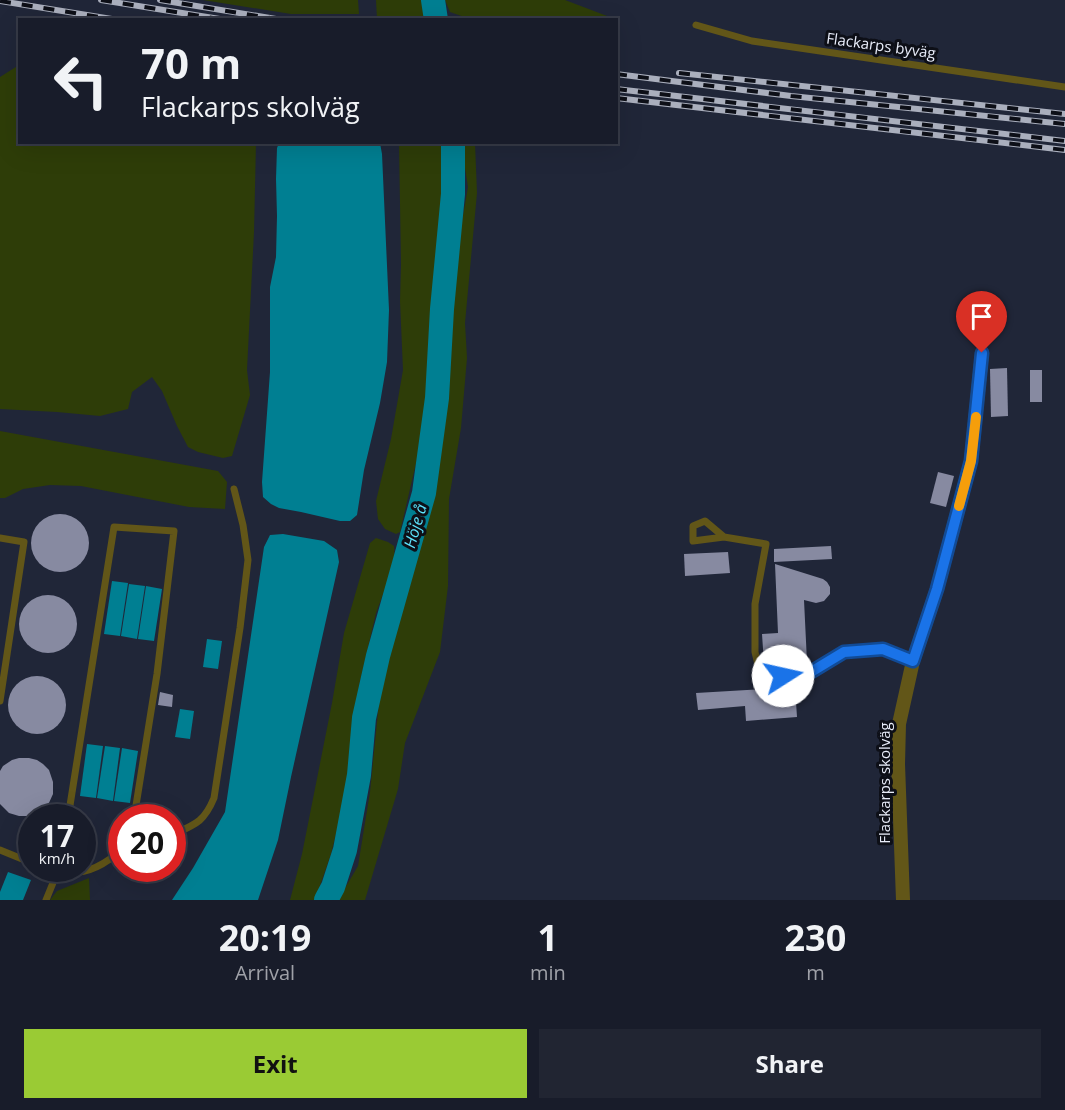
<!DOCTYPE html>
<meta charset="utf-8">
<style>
body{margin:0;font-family:"Open Sans",sans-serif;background:#212532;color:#f1f3f6;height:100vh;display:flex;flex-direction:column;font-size:22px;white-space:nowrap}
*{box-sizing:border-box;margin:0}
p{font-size:20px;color:#9fa1a8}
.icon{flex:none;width:33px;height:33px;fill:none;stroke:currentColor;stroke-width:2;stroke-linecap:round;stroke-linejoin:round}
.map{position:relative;height:900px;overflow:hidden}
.sheet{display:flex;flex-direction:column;background:#181c2a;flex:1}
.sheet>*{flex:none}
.guide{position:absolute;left:18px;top:18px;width:600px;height:126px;border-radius:0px;box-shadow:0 6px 24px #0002,0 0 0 2px #363a47;background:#181c2a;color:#f1f3f6;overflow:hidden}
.speed{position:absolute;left:18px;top:804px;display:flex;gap:12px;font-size:30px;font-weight:700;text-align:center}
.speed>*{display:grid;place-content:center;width:78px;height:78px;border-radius:50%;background:#181c2a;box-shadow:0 6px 24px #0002,0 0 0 2px #363a47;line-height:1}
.speed small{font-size:15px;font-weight:400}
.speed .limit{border:9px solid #d22;background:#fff;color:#111}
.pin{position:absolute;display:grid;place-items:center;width:51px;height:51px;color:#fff;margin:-62px -26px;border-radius:50% 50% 50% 0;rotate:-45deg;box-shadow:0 0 6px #0007}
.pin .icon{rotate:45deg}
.me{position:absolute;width:66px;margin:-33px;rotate:80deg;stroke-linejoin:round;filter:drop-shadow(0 0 4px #0008)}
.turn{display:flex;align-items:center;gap:21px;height:126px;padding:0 24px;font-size:27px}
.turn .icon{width:78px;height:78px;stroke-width:2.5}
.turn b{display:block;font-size:42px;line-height:51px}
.eta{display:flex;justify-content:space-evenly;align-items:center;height:102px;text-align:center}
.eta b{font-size:36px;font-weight:700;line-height:42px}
.primary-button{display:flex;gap:12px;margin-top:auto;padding:12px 24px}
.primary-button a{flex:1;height:69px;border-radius:0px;background:#9acb34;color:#111;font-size:24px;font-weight:700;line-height:69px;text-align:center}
.primary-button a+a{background:#212532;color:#f1f3f6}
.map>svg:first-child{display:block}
</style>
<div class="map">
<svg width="1065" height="900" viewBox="0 0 1065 900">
<rect width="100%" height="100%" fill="#202638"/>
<g fill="#2e3d08">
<path d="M203,0H358L359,14H291Z"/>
<path d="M376,0H423L428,8L431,19H377Z"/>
<path d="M445,0H565L615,19L473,20L450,12Z"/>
<path d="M19,65L20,142L256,143L254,232L247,370L250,395L232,456L223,458L198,452L188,447L177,426L162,391L152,377L132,392L128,409L100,416L57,412L0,409V77Z"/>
<path d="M399,143H442C443,147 445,153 445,158C445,170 442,181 446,193L438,239L431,335L430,373L420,446L400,532L396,534L385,529L378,519L376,501L391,439L403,370L400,301L401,264Z"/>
<path d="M461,143H475L477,193L465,323L467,358L461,428L449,499L448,586L440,652L405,743L398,789L365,900H338L358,866L370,792L382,672L412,575L440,445L452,336V278L468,187Z"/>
<path d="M0,431L218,471L227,482L225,509L189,507L81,486L50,485L23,489L5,498H0Z"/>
<path d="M376,538L388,542L394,546L395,562L376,613L359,686L346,793L331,854L315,900H290L302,854L332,703L344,633L370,543Z"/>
<path d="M89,878L90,900H50L57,891Z"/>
</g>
<g fill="#007f92">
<path d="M279,143H380L382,154L389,310L387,362L380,403L364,470L357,515L350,521H340L301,512L279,508L271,504L263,497L262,482L270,372V287L276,257L277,216L276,179L277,148Z"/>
<path d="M283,534L324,541L337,550L339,562L291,777L278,840L258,900H172L193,868L225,812L264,547L270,535Z"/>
<path d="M112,581L128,583L120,636L104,634Z"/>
<path d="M129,584L145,586L137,639L121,636Z"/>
<path d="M146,586L162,589L154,641L138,639Z"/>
<path d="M207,639L222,641L218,669L203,667Z"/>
<path d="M180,709L194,711L190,739L175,737Z"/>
<path d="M87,744L103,746L96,798L80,796Z"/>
<path d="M105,746L120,748L113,801L97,798Z"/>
<path d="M122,748L138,751L130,803L114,801Z"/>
<path d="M8,872L31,880L23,900H0V892Z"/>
</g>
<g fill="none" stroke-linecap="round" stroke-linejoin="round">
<g stroke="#007f92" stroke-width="24">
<path d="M433,0L436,20"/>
<path d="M326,900L333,887L345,850L359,775L364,718L378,656L424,493L437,398L442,309L453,194V142"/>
</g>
</g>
<g fill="#878aa1">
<path d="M1007,368L1008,416L991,417L990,369Z"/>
<rect x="1030" y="370" width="12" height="32"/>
<path d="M938,472L954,476L946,507L930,503Z"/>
<circle cx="60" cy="543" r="29"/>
<path d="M831,546L832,559L774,562V549Z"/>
<path d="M728,552L730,573L685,576L684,554Z"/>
<path d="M775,564L823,579L827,582L830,587V594L824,601L816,603L804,600L807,662L764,664L762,634L778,633Z"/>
<circle cx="48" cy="624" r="29"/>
<circle cx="37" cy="705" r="29"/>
<path d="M795,687L797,717L746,721L745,706L698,710L696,693Z"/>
<path d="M160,692L173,695L172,707L158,705Z"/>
<path d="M19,758H29L37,760L43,764L49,770L53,782V794L48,805L40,812L30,816H19L9,813L0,804V771L3,766L12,760Z"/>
</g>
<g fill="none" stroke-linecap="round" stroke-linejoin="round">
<g stroke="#625618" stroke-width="7">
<path d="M696,25L752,41L1065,87"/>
<path d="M724,537L693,541V526L705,521L724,537L766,544L755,604V652L761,678L806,675L844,653L883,649L913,661"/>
<path d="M0,538L24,542L0,701"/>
<path d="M68,818L114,527L174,531L157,674L134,818"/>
<path d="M172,835C196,824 204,822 214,798L240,628L248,560L243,525L234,489"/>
<path d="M0,850L32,863"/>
<path d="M46,868C74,879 100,870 122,849"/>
<path d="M46,900L57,873"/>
</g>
<path stroke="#625618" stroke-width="14" d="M903,900L898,764L899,724L913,661L937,589L971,461L982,353"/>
<g stroke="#aaafbd" stroke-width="6">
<g id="rail">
<path d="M101,0L226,20"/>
<path d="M160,0L282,20"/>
<path d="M0,1L118,20"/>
<path d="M679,73L1065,114"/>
<path d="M616,74L791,96L1065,124"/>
<path d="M616,89L1065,141"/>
<path d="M616,98L1065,150"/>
</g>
</g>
<use href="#rail" stroke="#0d0f17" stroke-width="4" stroke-dasharray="11" stroke-linecap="butt"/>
</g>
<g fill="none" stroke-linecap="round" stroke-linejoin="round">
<g stroke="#114b97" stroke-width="15">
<path id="route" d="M783,676L806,675L844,652L883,649L913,661L937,589L971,461L982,353"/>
</g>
<use href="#route" stroke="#1a73e8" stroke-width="10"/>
<path stroke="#f59e0b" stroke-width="10" d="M959,506L971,461L976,417"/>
</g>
<g text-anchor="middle" stroke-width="6" stroke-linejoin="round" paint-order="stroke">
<g font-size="15" fill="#e9edfa" stroke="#0d0f17">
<text transform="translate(881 46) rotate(8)" y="5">Flackarps byväg</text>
<text transform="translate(885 783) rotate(-90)" y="5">Flackarps skolväg</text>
</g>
<g font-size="16" font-style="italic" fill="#5ee3fd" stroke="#0d0f17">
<text transform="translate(415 526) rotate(-74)" y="6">Höje å</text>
</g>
</g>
</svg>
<div class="speed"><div>17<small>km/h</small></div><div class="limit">20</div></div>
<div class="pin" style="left:982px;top:353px;background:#d93025"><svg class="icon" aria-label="arrive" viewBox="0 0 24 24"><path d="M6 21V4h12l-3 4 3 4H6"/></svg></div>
<svg class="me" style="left:783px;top:676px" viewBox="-20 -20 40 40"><circle r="19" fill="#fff"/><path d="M0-13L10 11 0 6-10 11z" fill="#1a73e8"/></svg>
<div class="guide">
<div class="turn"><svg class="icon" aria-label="left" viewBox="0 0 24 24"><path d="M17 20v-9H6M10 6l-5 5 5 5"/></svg><div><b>70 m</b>Flackarps skolväg</div></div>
</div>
</div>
<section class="sheet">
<div class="eta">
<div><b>20:19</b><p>Arrival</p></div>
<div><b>1</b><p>min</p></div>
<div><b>230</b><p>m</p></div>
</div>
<div class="primary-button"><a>Exit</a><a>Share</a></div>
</section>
